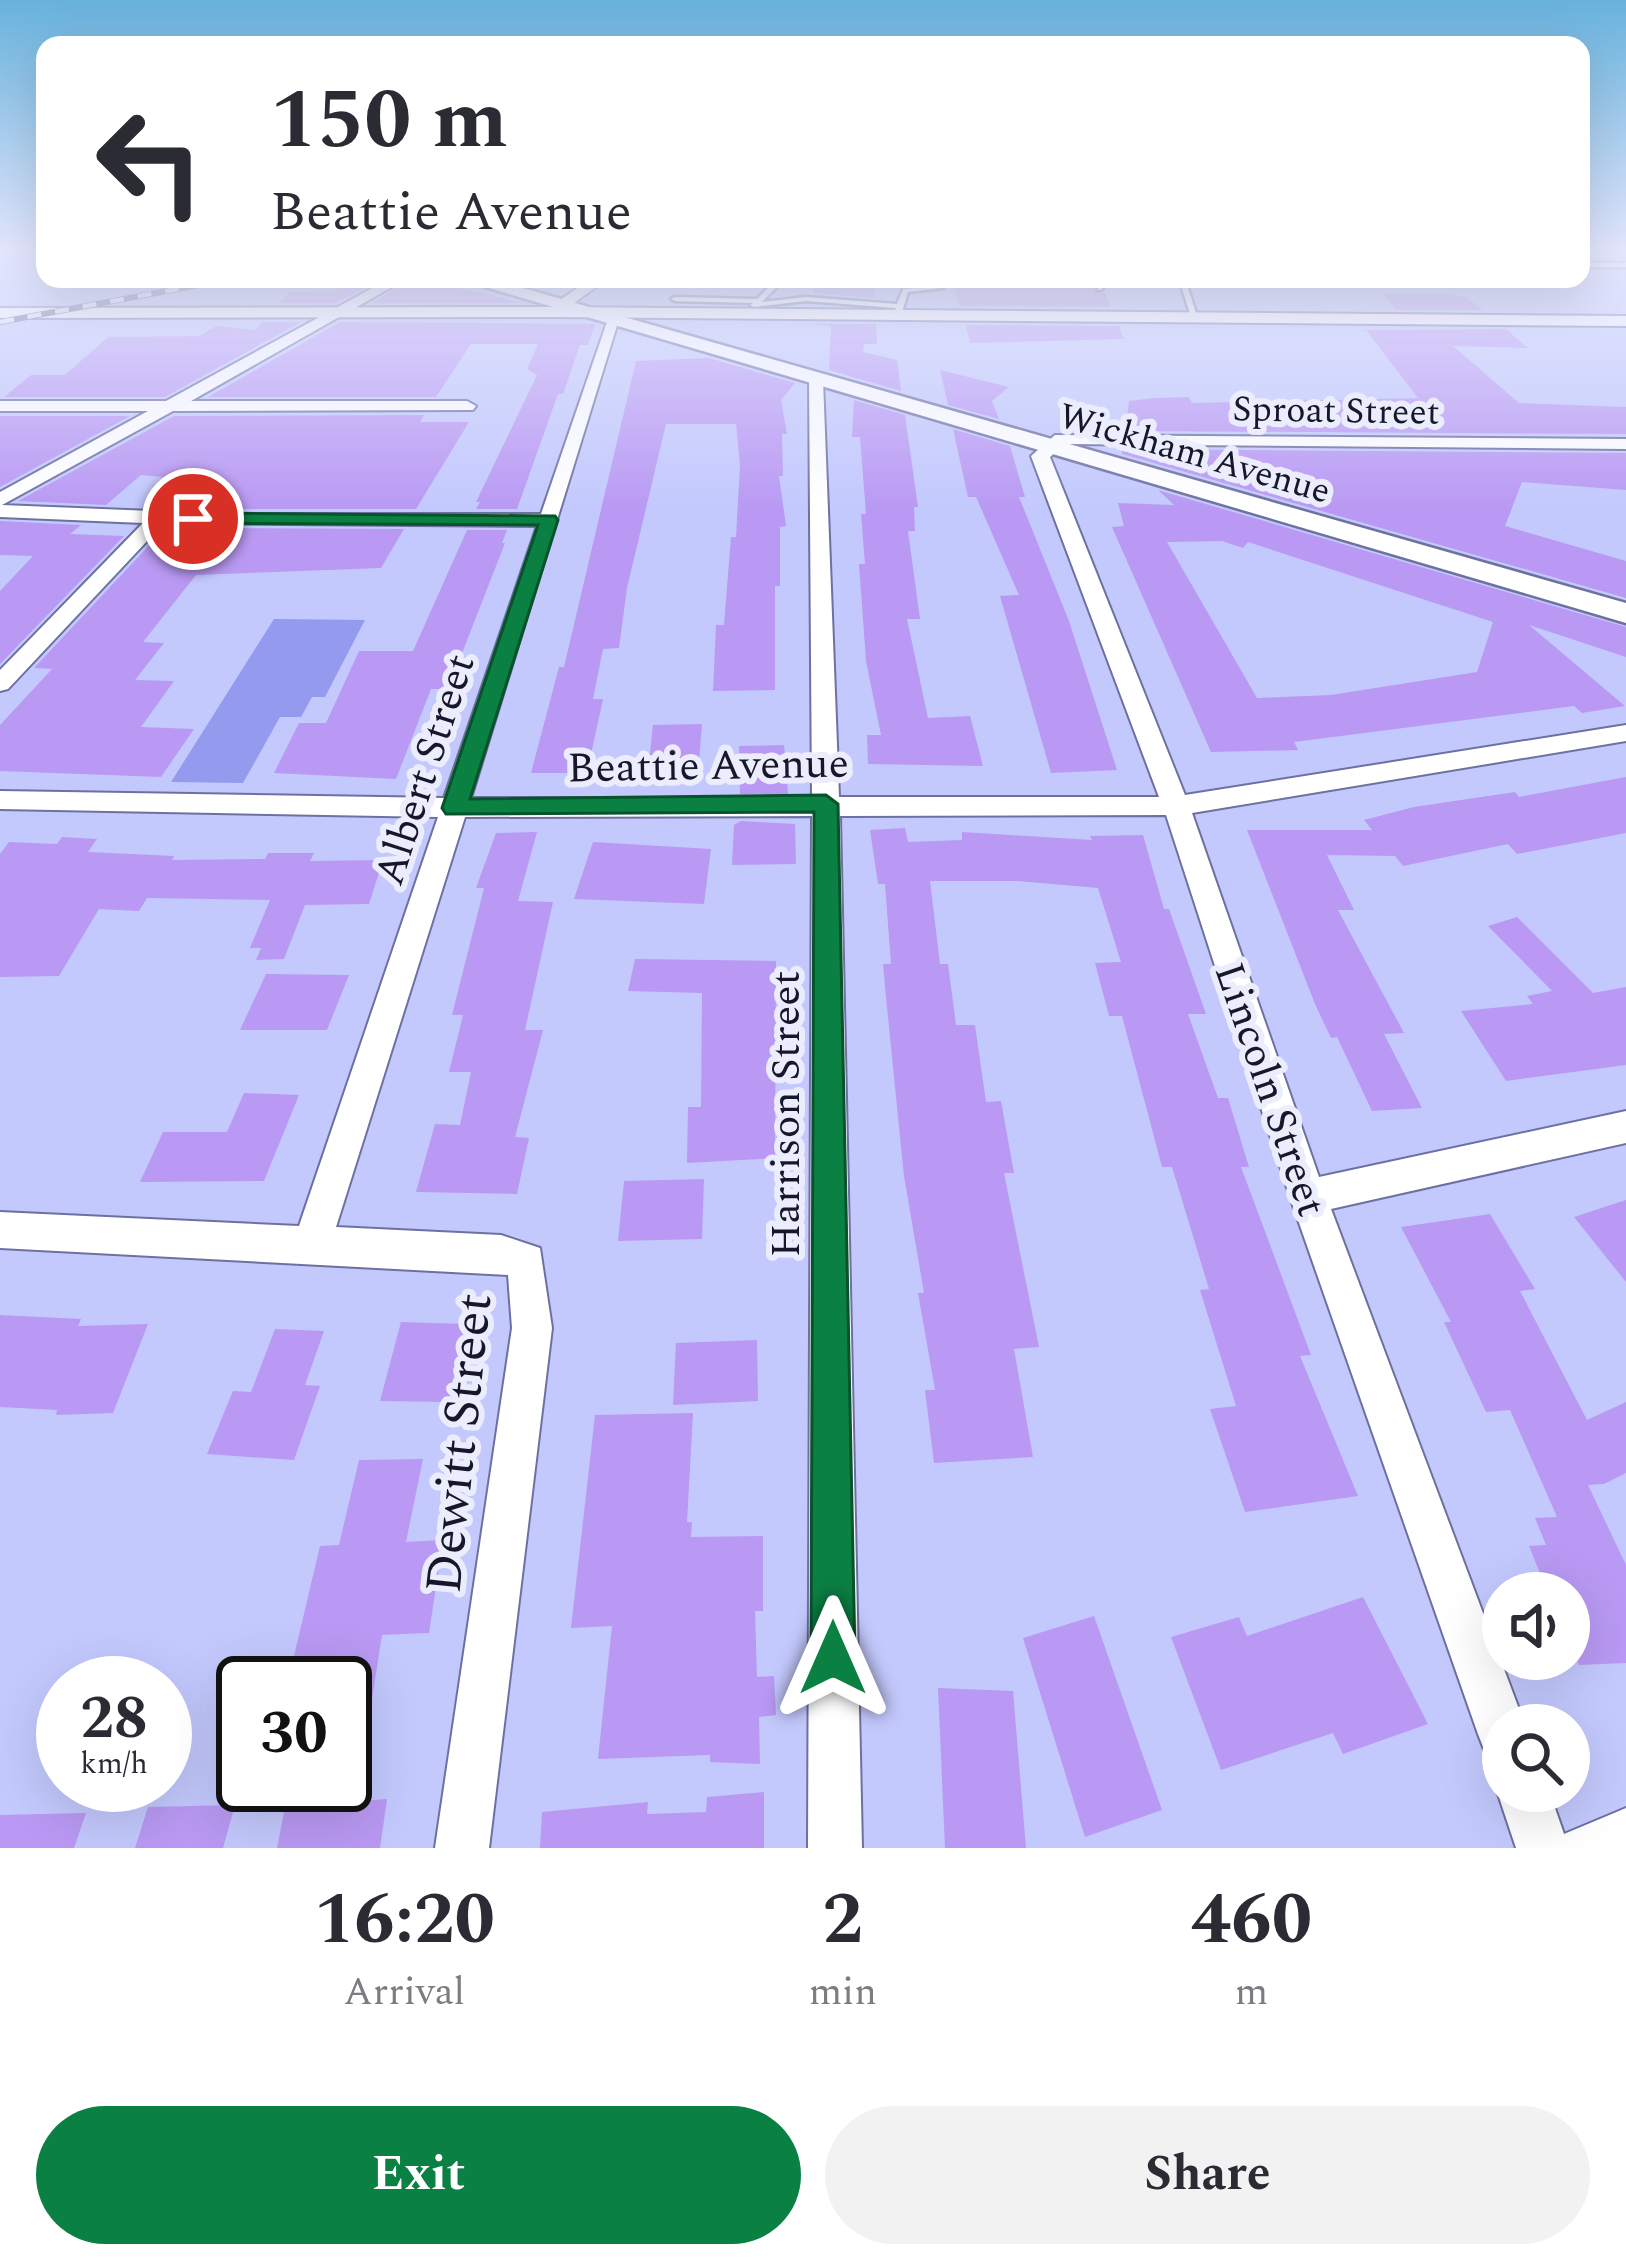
<!DOCTYPE html>
<style>
body{margin:0;font-family:Spectral,serif;background:#f2f2f3;color:#2b2b33;height:100vh;display:flex;flex-direction:column;font-size:45px;white-space:nowrap}
*{box-sizing:border-box;margin:0}
p{font-size:39px;color:#7c7c81}
.icon{flex:none;width:66px;height:66px;fill:none;stroke:currentColor;stroke-width:2;stroke-linecap:round;stroke-linejoin:round}
.map{position:relative;height:1848px;overflow:hidden}
.details{display:flex;flex-direction:column;background:#fff;flex:1}
.details>*{flex:none}
.banner{position:absolute;left:36px;top:36px;width:1554px;height:252px;border-radius:24px;box-shadow:0 12px 48px #0002;background:#fff;color:#2b2b33;overflow:hidden}
.controls{position:absolute;left:1482px;top:1572px;display:grid;gap:24px}
.controls a{display:grid;place-items:center;width:108px;height:108px;border-radius:50%;background:#fff;box-shadow:0 12px 48px #0002;font-size:60px}
.speed{position:absolute;left:36px;top:1656px;display:flex;gap:24px;font-size:60px;font-weight:700;text-align:center}
.speed>*{display:grid;place-content:center;width:156px;height:156px;border-radius:50%;background:#fff;box-shadow:0 12px 48px #0002;line-height:1}
.speed small{font-size:30px;font-weight:400}
.speed .limit{border:6px solid #111;border-radius:18px;background:#fff;color:#111}
.pin{position:absolute;display:grid;place-items:center;width:102px;height:102px;color:#fff;margin:-51px;border:6px solid #fff;border-radius:50%;box-shadow:0 3px 12px #0007}
.me{position:absolute;width:132px;margin:-66px;rotate:0deg;stroke-linejoin:round;filter:drop-shadow(0 0 9px #0008)}
.turn{display:flex;align-items:center;gap:42px;height:252px;padding:0 36px;font-size:54px}
.turn .icon{width:156px;height:156px;stroke-width:2.5}
.turn b{display:block;font-size:84px;line-height:102px}
.eta{display:flex;justify-content:space-evenly;align-items:center;height:204px;text-align:center}
.eta b{font-size:72px;font-weight:700;line-height:84px}
.primary-button{display:flex;gap:24px;margin-top:auto;padding:24px 36px}
.primary-button a{flex:1;height:138px;border-radius:72px;background:#0b8043;color:#fff;font-size:48px;font-weight:700;line-height:138px;text-align:center}
.primary-button a+a{background:#f2f2f3;color:#2b2b33}
.map>svg:first-child{display:block}
</style>
<div class="map">
<svg width="1626" height="1848" viewBox="0 0 1626 1848">
<rect width="100%" height="100%" fill="#c3c9fd"/>
<path fill="#949aed" d="M274,619L365,620L325,697H312L301,717H280L243,783L171,782Z"/>
<g fill="#b999f3" fill-rule="evenodd">
<path d="M329,279H380L336,303H280L290,292L338,291Z"/>
<path d="M410,279H452V286L522,303H373Z"/>
<path d="M815,279H874L875,298L814,293Z"/>
<path d="M953,279H1099L1093,291L1105,293L1111,307L960,306Z"/>
<path d="M1443,293L1466,297L1483,310H1396L1383,294Z"/>
<path d="M262,322H301L165,397H4L31,375H65L108,337L200,336L216,326L255,330Z"/>
<path d="M340,322L595,324L588,345H580L563,394H558L517,509H476L480,502H476L537,375L527,369L538,344H471L436,397H208Z"/>
<path d="M812,324H876L877,344H864L863,352L897,360L901,391L829,370L831,326Z"/>
<path d="M966,325L1119,326L1124,339L970,343Z"/>
<path d="M1506,329L1528,348L1453,346L1519,403L1626,407V434L1125,431L1129,401L1154,398L1189,397L1192,403L1418,398L1366,330Z"/>
<path d="M709,358L795,383L781,400L787,434H782L783,476H779L786,526L780,527V586H775V690L713,691L716,625H724L731,537H736L740,465L736,424H666L627,588L619,648L603,649L593,699H603L587,773H531L559,667H564L636,361Z"/>
<path d="M940,370L1009,387L992,401L999,419L948,405Z"/>
<path d="M854,400L905,415L918,507H914L915,531H908L920,619H907L928,718L970,716L983,766L868,764L867,735H881L866,661L859,564H865L861,514H866L860,437H852Z"/>
<path d="M424,415L420,422H469L416,509H208L230,483L141,475L106,505L18,501L174,416Z"/>
<path d="M0,416H130L0,487Z"/>
<path d="M953,429L1010,446L1025,497H1019L1069,621L1117,770L1051,773L1000,596L1019,595L976,497H968Z"/>
<path d="M1122,449L1626,453V490L1522,482L1505,526L1626,561V598L1122,454Z"/>
<path d="M1158,490L1626,627V657L1529,625L1625,706L1582,713L1574,706L1294,742L1298,750L1211,752L1112,527L1124,526L1118,503L1174,505ZM1222,541L1243,548L1248,542L1493,622L1477,672L1331,695L1257,698L1167,542Z"/>
<path d="M0,521L81,525L70,534L124,536L0,664V591L33,556L0,555Z"/>
<path d="M191,528L404,529L381,568L196,575L143,642L164,643L135,680L174,681L141,727L194,729L161,777L0,771V725L52,669L34,668L157,537H183Z"/>
<path d="M467,530H507L502,543H505L448,689H431L396,779L274,773L299,723H326L359,651H413Z"/>
<path d="M702,724L699,762L649,763L653,725Z"/>
<path d="M784,745L788,794H740L739,746Z"/>
<path d="M1626,777V833L1517,854L1508,844L1403,866L1395,856L1327,855L1354,910H1338L1404,1033L1384,1034L1422,1108L1372,1111L1337,1037L1331,1038L1315,1004L1247,830H1372L1364,820L1414,807L1515,792L1519,797Z"/>
<path d="M741,821L795,824L796,864L732,865L734,825Z"/>
<path d="M905,828L908,842L962,840V832L1092,840L1090,836L1143,835L1164,909H1169L1206,1014H1188L1218,1098H1228L1249,1167H1241L1311,1355L1300,1356L1358,1496L1245,1512L1210,1409L1236,1406L1200,1290L1209,1289L1172,1167H1162L1122,1016H1109L1095,963L1121,962L1098,888L1018,881H930L940,964H948L956,1025H975L986,1102L1001,1101L1014,1173H1004L1039,1347L1014,1349L1033,1457L934,1463L925,1390H935L918,1293H924L904,1176L886,997L883,964H891L885,884H878L870,830Z"/>
<path d="M537,832L518,901L553,902L525,1030H543L515,1137L529,1138L517,1194L416,1192L435,1124L460,1125L471,1072H449L463,1015H452L484,888H476L496,833Z"/>
<path d="M62,837L97,839L88,852L174,856L172,860L265,859L268,853H314L310,861L383,860L369,904L305,905L284,959L256,960L261,948H250L270,900L147,898L139,911L99,909L59,976L0,977V854L9,842L57,844Z"/>
<path d="M593,842L711,849L704,904L574,899Z"/>
<path d="M1517,917L1593,993L1626,987V1065L1506,1081L1461,1011L1533,1004L1527,996L1552,991L1488,926Z"/>
<path d="M635,959L776,961L775,1158L687,1163L688,1107H701L702,993L628,991Z"/>
<path d="M266,974L349,975L327,1030H240Z"/>
<path d="M244,1093L299,1095L264,1181L140,1182L163,1132H227Z"/>
<path d="M704,1179L702,1239L618,1241L624,1181Z"/>
<path d="M1626,1200V1282L1574,1217Z"/>
<path d="M1490,1214L1535,1289L1520,1291L1587,1420L1626,1402V1473L1604,1484L1588,1485L1626,1565V1663L1579,1665L1569,1642V1593H1548L1529,1546L1546,1545L1535,1518L1557,1517L1510,1410L1486,1412L1444,1322H1451L1401,1227Z"/>
<path d="M0,1315L81,1319L78,1326L148,1324L113,1413L56,1415L57,1410L0,1407Z"/>
<path d="M401,1322L466,1324L448,1402L380,1401Z"/>
<path d="M275,1329L324,1331L305,1385L320,1386L294,1460L207,1454L233,1391L251,1392Z"/>
<path d="M757,1340L758,1401L673,1405L676,1343Z"/>
<path d="M693,1413L687,1522H692L691,1537L763,1536V1611H755L757,1677L774,1676L776,1715L759,1717L760,1764L710,1762V1755L598,1759L612,1626L571,1628L595,1415Z"/>
<path d="M423,1459L406,1542L443,1540L429,1633L382,1635L361,1769L345,1768V1683H312L316,1662L294,1656L320,1546L339,1545L359,1460Z"/>
<path d="M1363,1597L1428,1724L1343,1754L1333,1733L1221,1770L1171,1637L1239,1617L1247,1636Z"/>
<path d="M1094,1616L1162,1810L1085,1837L1023,1638Z"/>
<path d="M938,1688L1013,1691L1026,1848H945Z"/>
<path d="M764,1792V1848H540L542,1812L648,1802L647,1814L706,1812L707,1797Z"/>
<path d="M387,1799L380,1848H277L285,1807Z"/>
<path d="M235,1805L223,1848H135L148,1807Z"/>
<path d="M86,1813L74,1848H0V1815Z"/>
</g>
<g fill="none" stroke-linecap="round" stroke-linejoin="round">
<g stroke="#6d71a0" stroke-width="5">
<g id="service">
<rect x="1581" y="263" width="45" height="4"/>
<path d="M523,279H532L507,290L501,289Z"/>
<path d="M777,279H784L762,302L806,297L897,304L903,289L935,286V279H941L943,288L908,292L902,312L898,314L894,312L896,308L806,301L754,307L750,305L753,303L675,301L671,299L675,297L757,299Z"/>
<path d="M1104,279H1111L1101,290H1097Z"/>
<path d="M1179,279H1185L1198,319L1191,317Z"/>
</g>
</g>
<g stroke="#6d71a0" stroke-width="4">
<g id="minor">
<path d="M389,279H406L191,401H467L476,406L473,410L173,411L2,505L227,514H541L607,322L619,319L471,798H812L809,377L823,380L839,797H1159L1031,456L1055,435L1626,439V449L1065,444L1050,457L1185,795L1626,725V741L1192,813L1319,1177L1626,1111V1143L1331,1209L1525,1725H1503V1759L1485,1752L1478,1734L1290,1197L1166,815L840,816L862,1848H808L812,816L465,817L336,1227L501,1235L540,1248L552,1328L489,1848H435L512,1328L508,1275L0,1248V1212L299,1226L438,817L0,809V791L444,798L537,526L164,523L8,689L0,691V670L143,523L0,517V492L148,411H0V401H166Z"/>
<path d="M591,279H607L567,308H557V302Z"/>
<path d="M1503,1777V1791H1549L1564,1834L1626,1808V1848H1516L1497,1791Z"/>
</g>
</g>
<g stroke="#6d71a0" stroke-width="4">
<g id="tertiary">
<path d="M1617,251H1626V257Z"/>
<path d="M552,307L1626,316V326L552,317L0,318V308Z"/>
</g>
</g>
<g stroke="#6d71a0" stroke-width="5">
<path id="primary" d="M458,279H491L1626,603V623Z"/>
</g>
<use href="#service" fill="#fff" fill-rule="evenodd"/>
<use href="#minor" fill="#fff" fill-rule="evenodd"/>
<use href="#tertiary" fill="#fff" fill-rule="evenodd"/>
<use href="#primary" fill="#fff" fill-rule="evenodd"/>
<g stroke="#575a79" stroke-width="6">
<path id="rail" d="M0,322L231,279"/>
</g>
<use href="#rail" stroke="#ebedfd" stroke-width="4.5" stroke-dasharray="14" stroke-linecap="butt"/>
</g>
<linearGradient id="sky" x2="0" y2="1"><stop stop-color="#67b2dd"/><stop offset="0.49" stop-color="#e4e7fe"/><stop offset="1" stop-color="#e4e7fe" stop-opacity="0"/></linearGradient>
<rect width="1626" height="510" fill="url(#sky)"/>
<path fill="#0b8043" stroke="#07532c" stroke-width="3" d="M193,513L555,516L558,520L470,799L826,795L838,804L855,1658L849,1674L833,1680L818,1674L811,1658L814,812L446,814L442,808L538,525L187,523L184,519Z"/>
<g text-anchor="middle" stroke-width="12" stroke-linejoin="round" paint-order="stroke">
<g font-size="36" fill="#16172a" stroke="#ebedfd">
<text transform="translate(1336 409) rotate(1)" y="13">Sproat Street</text>
<text transform="translate(1195 452) rotate(16)" y="13">Wickham Avenue</text>
</g>
<g font-size="42" fill="#16172a" stroke="#ebedfd">
<text transform="translate(708 764) rotate(-1)" y="15">Beattie Avenue</text>
<text transform="translate(423 769) rotate(-72)" y="15">Albert Street</text>
<text transform="translate(1272 1089) rotate(71)" y="15">Lincoln Street</text>
<text transform="translate(784 1114) rotate(-90)" y="15">Harrison Street</text>
</g>
<g font-size="51" fill="#16172a" stroke="#ebedfd">
<text transform="translate(457 1443) rotate(-84)" y="18">Dewitt Street</text>
</g>
</g>
</svg>
<div class="controls">
<a><svg class="icon" aria-label="sound" viewBox="0 0 24 24"><path d="M4 9h4l5-4v14l-5-4H4zM17 9q2 3 0 6"/></svg></a>
<a><svg class="icon" aria-label="search" viewBox="0 0 24 24"><circle cx="10" cy="10" r="6"/><path d="M15 15l6 6"/></svg></a>
</div>
<div class="speed"><div>28<small>km/h</small></div><div class="limit">30</div></div>
<div class="pin" style="left:193px;top:519px;background:#d93025"><svg class="icon" aria-label="arrive" viewBox="0 0 24 24"><path d="M6 21V4h12l-3 4 3 4H6"/></svg></div>
<svg class="me" style="left:833px;top:1658px" viewBox="-20 -20 40 40"><path d="M0-17L14 15 0 8-14 15z" fill="#0b8043" stroke="#fff" stroke-width="4"/></svg>
<div class="banner">
<div class="turn"><svg class="icon" aria-label="left" viewBox="0 0 24 24"><path d="M17 20v-9H6M10 6l-5 5 5 5"/></svg><div><b>150 m</b>Beattie Avenue</div></div>
</div>
</div>
<section class="details">
<div class="eta">
<div><b>16:20</b><p>Arrival</p></div>
<div><b>2</b><p>min</p></div>
<div><b>460</b><p>m</p></div>
</div>
<div class="primary-button"><a>Exit</a><a>Share</a></div>
</section>
